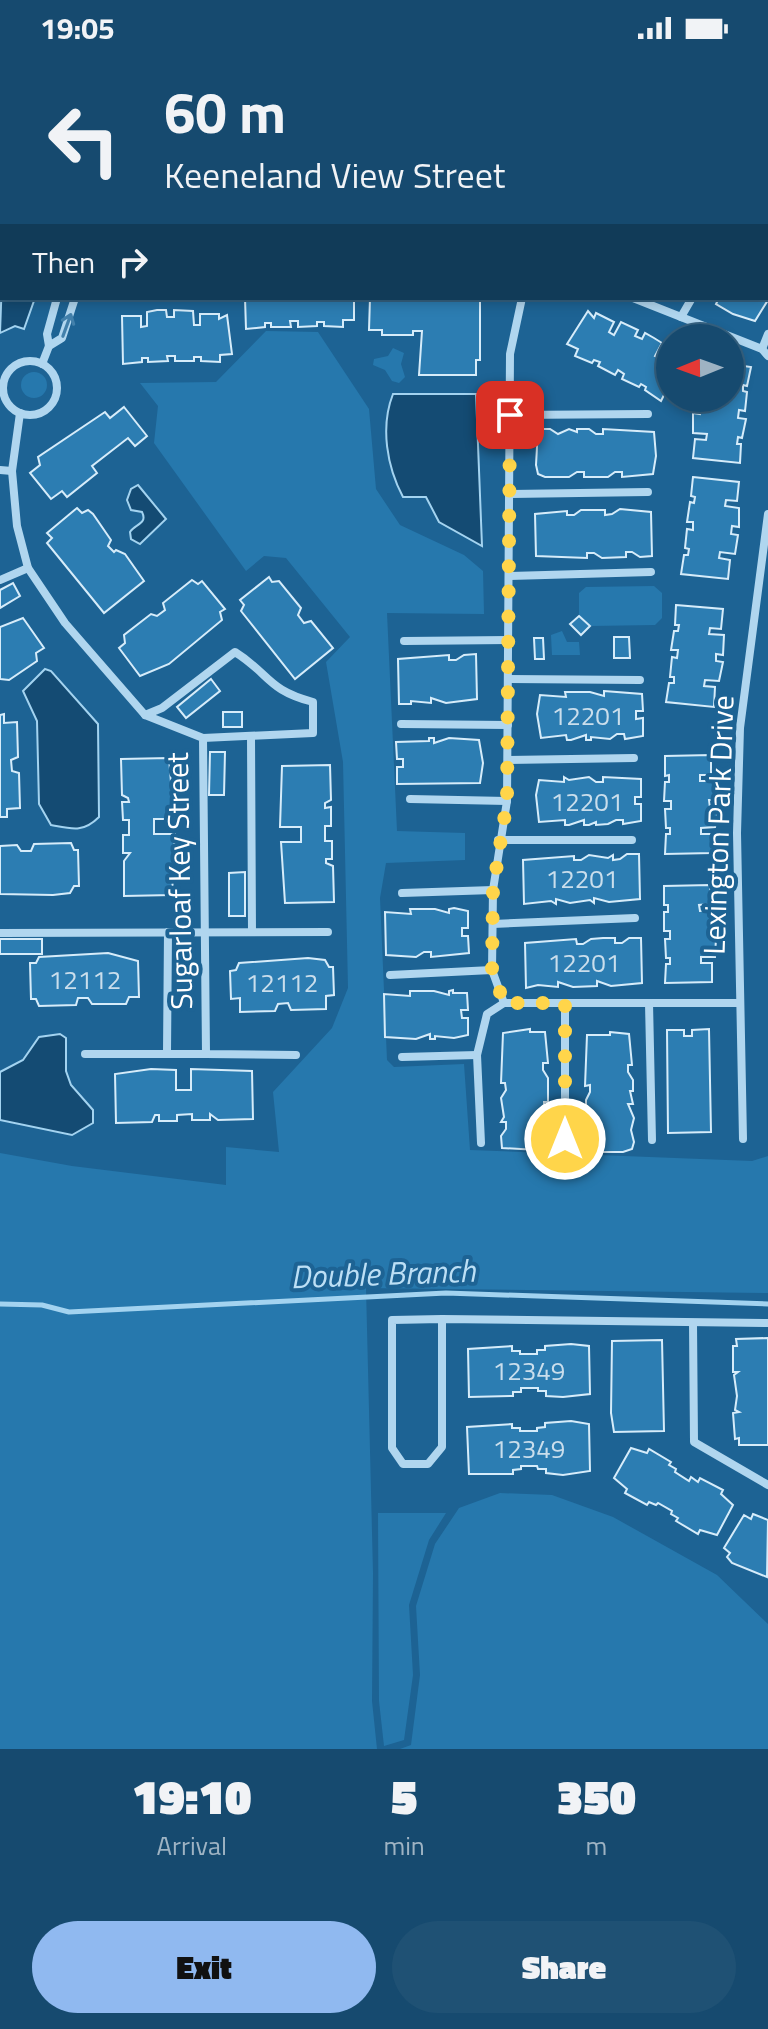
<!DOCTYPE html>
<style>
body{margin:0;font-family:"Titillium Web",sans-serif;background:#1f5174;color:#f1f3f6;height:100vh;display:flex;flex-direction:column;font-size:30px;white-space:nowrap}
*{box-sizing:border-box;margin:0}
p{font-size:26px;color:#9eb3c3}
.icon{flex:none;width:44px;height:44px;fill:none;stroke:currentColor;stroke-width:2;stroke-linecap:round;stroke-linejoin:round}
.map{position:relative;height:1693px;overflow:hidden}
.drawer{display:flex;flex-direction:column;background:#164a6f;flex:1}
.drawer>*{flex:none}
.banner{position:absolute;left:0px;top:0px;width:768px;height:244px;box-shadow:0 4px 12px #0003,0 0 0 2px #356282;background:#164a6f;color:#f1f3f6;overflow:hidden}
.needle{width:52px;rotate:269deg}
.buttons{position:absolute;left:656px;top:268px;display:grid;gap:16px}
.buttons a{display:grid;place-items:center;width:88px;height:88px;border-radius:50%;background:#164a6f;box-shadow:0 4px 12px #0003,0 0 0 2px #356282;font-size:40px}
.pin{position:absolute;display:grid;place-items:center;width:68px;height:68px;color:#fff;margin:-34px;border-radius:16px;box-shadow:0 4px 12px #0006}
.me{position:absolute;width:88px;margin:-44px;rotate:0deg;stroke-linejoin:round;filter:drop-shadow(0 0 6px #0008)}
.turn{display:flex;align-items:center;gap:28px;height:168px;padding:0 32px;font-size:36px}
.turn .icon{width:104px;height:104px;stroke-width:2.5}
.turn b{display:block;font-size:56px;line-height:68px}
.then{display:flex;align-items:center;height:76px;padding:0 32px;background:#0003;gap:16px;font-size:30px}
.eta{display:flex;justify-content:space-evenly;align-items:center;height:136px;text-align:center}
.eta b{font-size:48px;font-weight:800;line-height:56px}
.cta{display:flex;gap:16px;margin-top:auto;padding:16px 32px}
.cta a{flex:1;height:92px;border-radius:48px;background:#90b9f0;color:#111;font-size:32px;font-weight:800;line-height:92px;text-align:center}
.cta a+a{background:#1f5174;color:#f1f3f6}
.status{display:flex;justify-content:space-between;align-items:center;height:56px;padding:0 40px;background:#164a6f;direction:ltr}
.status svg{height:22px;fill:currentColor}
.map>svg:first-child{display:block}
</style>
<div class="status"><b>19:05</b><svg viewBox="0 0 49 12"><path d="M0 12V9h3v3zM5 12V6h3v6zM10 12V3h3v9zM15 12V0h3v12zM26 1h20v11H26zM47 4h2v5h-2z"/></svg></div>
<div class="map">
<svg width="768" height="1693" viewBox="0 0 768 1693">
<rect width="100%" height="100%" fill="#1d6394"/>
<g fill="#2678ad">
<path d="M266,275L318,276L369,353L376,433L400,469L464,499L483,515L484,558L387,557L397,775L465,777V804L386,807L380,842L387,1004L394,1011L464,1008L470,1094L752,1105L768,1100V1237L366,1232L373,1517L372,1645L377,1693H0V1097L72,1110L226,1129V1091L279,1096L273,1036L332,972L348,932L343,706L326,606L350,581L286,502L264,500L246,515L154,387L158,350L140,327L216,326Z"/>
<path d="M393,292L404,297L401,308L405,321L399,327L392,325L385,314L373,309L374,303L388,300Z"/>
<circle cx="34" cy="329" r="13"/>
<path d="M654,530L662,537V562L655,569L590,570L579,560V537L586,531Z"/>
<path d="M562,575L567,586H579L580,599H552L551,579Z"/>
<path d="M500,1437L552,1439L613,1461L717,1519L768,1568V1693H400L411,1689L420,1619L416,1550L435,1488L459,1452Z"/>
<path d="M378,1457H446L429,1484L409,1549L413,1619L404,1684L384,1690L379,1645Z"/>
</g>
<g fill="#144b73" stroke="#a3d3f0" stroke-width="2">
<path d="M2,222V242H35L24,273L15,270L0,277Z"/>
<path d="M393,338H476L482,490L439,466L426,441H403C387,411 380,371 393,338Z"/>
<path d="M138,429L166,463L140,488L131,483L130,476C135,468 148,468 142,456L131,454L127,444L131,433Z"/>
<path d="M45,613L51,615L98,668L99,761C83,777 72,773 51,769L39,748L37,665L23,635Z"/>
<path d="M60,978L66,982V1015L71,1029L93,1054V1067L72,1079L0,1064V1016L23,1004L39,981Z"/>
</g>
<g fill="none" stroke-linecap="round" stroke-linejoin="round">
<path stroke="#a3d3f0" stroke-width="5" d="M0,1248L42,1249L69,1256L446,1237L768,1248"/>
</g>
<g fill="#2c7db2" stroke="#d6ecfa" stroke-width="2">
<path d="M766,186L768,244L755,265L733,258L716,248L719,242H766Z"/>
<path d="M245,242H354V264H343V271L324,270V266H317V270L298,271V265H290L291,271H271V267H265V271L246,273Z"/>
<path d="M370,242H480V304H476V319H419L422,275H413V279H382V274H369Z"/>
<path d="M157,254H166L167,261H174V254L193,255L194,269H200V258H219V263L227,259L232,298L220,299V306L201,305V301H194V305H175V300H167L168,305L148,306V302H142V306L123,308L122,260H141V271L147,270V256Z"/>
<path d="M588,255L594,262L596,257L614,266L609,276L614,279L621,266L638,274L635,280L642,283L645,277L654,282L662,287L655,300L661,303L666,293L670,295V327L661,345L645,334L646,331L641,328L639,331L622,323L624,318L618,314L615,319L598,310L600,306L594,304L592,307L575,300L578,293L567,288Z"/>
<path d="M730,308L751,311L747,330L743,329V335L747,336L745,355L739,354L738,362L746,363L742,382L738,381L737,388H741L740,407L693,402L695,383L706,384L707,378L693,377V357L700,358L701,350H694L695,342H730Z"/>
<path d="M124,351L147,380L135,390L128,382L92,410L97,417L67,441L62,435L51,443L30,417L40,409L38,401L105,356L110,362Z"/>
<path d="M538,373H550L558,378L569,373L577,376V373H589L596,378H603V373L654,376L656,400L653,418L622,421V416H615L608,421H584V416H577L569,421H545L538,418L536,409Z"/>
<path d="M693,421L739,426L737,445L726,444L725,450L739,452V471L732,470L731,478L738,479L735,498L720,496L719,502L730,504L728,523L681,518L684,499H688L689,493L685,492L687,473L693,474V466H687L690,446L694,447L695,441L691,440Z"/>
<path d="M77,452L82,457L88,454L93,458L111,484L108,490L114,496L116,494L125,498L144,525L104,557L47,487L52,482L47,477Z"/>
<path d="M620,453L651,456L652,500L640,501L632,496H626V501L602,502L594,497H587V502L536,500L535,458L567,455V459H574L581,454H605V459L612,458Z"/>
<path d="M269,521L272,526L279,525L301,552L298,559L304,567L311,565L333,592L295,623L241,555L244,549L240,544Z"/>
<path d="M192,524L198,528L202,525L225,553L220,556L222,564L169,608L140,620L119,592L125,587L124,579L151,558L157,560L165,554L163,547Z"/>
<path d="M13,527L20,540L0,552V534Z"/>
<path d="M676,549L723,553L721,573L710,572L709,578L724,579L723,599L716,598V605L723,606L719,625L705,624L704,630L715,631L714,651L666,646L669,627H674V621H670L672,601L677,602L678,594H671L674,575H678L679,569H675Z"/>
<path d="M579,560L590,570L581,579L570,568Z"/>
<path d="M23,562L44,592L36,597L37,605L9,624L0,623V571Z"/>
<path d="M614,581H629L630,602H614Z"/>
<path d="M534,582H543L544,603H535Z"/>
<path d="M476,598L477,643L446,647L431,642V647L411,645V648H399L398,603L449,599V604H456L464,599Z"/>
<path d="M211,623L220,635L186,662L177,651Z"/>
<path d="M604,635L642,638L643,655H636V663L643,662V680L625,683L624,678H617L610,683L591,681V684H586V679L571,684H567L566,679L541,682L537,658L540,639L566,641L565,636H590L604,640Z"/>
<rect x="223" y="656" width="19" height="15"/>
<path d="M4,658V667L17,666L18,701L11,704L12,715L19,717L20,752L7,753V761H0V659Z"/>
<path d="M429,682H434V687L449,682L479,684L483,707L480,727L397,728V711H403V703H397L396,686L429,685Z"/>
<path d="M210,696H225L224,739H209Z"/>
<path d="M711,699V719H700V725H715L717,744H709L710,752H717V762L715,771L701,772V778H712V797L665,798L666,778H670V772H666L665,753H671V745H664L665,726H669V719L665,720V700Z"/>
<path d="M169,702L174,763H154V778H175L172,839L124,840V805L130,797H123V779H129V764H123L122,746H129L128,742L122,739L121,703Z"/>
<path d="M330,709L331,744L325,747V752L331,751V770H325V785H332V803H326V807L333,810L334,846L285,847L281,786H301V771H280L282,710Z"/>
<path d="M564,721L569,724L589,721L596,726H603V721L641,723V741H635V748H641V765L623,768V764H616L608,768L596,769V766L589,769H584V764L569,769H565V764L539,766L536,739L539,724L564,726Z"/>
<path d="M71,787L74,794H78L79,830H74L70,837L53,839L0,838V790L17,789L21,795H31L34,788Z"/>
<path d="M627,798H639L640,843L609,846L594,842V847L590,844L570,847L556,843V848L551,845L524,848L523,804L574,800V804H581L589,799L608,802L613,799V804L620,803Z"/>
<path d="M245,816V860H229V817Z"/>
<path d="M710,829L711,848L699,849L700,855H714L716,874H709V882H716L715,901H701V907H712V926L665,927L666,908H670V902H666L665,883H670V875H664V856H668V849H664V830Z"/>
<path d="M454,852L468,855V872H462V880H468L469,897L431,901V896H424L416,901L386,899L385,856L411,858L410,853H435L449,857V853Z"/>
<path d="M603,882H615V887H622L629,882H641L642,927L611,930L597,925V930L573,931L558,926V931L538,929L526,932L525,887L576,883L577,888H583L591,883Z"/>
<rect x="0" y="883" width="42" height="15"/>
<path d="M108,897L138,905L139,941H129L126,948H92L88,942H78L76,949L39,950L36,943H31L30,907H36L39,901Z"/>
<path d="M308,902L325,904L329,911H333L334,939L326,940V953L291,954L288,947L278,948L275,955L240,956V942L231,943L230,915L236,914L239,907Z"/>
<path d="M453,934V937H467L468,954H461L462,962H468V979L454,982L435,980V983H430V978L416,983L385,981L384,938L410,940V935H434L449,939V935Z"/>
<path d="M530,973V976H545L548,1007H543V1014L548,1022V1046H544V1053L549,1060V1085L546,1092L538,1094L502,1092L501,1080L506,1073V1066H501L504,1061L501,1042L506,1034L505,1027H501L503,977Z"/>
<path d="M709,973L711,1076L668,1077L667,974H684V980H692V974Z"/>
<path d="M610,976L629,978L632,1009H628V1016L633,1024V1035H630L633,1048H628L634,1062L631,1074L634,1086L632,1093L623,1096H598L587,1094V1083L591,1075V1068H586V1044L590,1036V1029L585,1030L587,979H610Z"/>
<path d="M151,1013L176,1014V1034H191V1013L252,1015L253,1063L218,1064L210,1058V1064H192V1058L177,1059V1065H159V1059H155L152,1066L116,1067L115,1018Z"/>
<path d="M768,1282V1389H739V1382L735,1383L733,1357L739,1356L735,1354L737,1340L734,1319L738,1316H733V1290H737L736,1283Z"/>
<path d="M662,1284L664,1375L614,1376L611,1357L612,1285Z"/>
<path d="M571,1288L589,1290L590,1338L563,1341L546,1340V1335H538V1332H521V1336H513V1340L469,1341L468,1293L512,1290V1295H520V1298H537V1294H545V1290Z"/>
<path d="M571,1365L589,1368L590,1415L563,1419L546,1417V1413H538L537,1410H521V1413L513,1414V1418H469L467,1371L512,1368V1372H520V1375H537V1372L545,1371V1367Z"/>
<path d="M631,1392L647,1397L649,1393L671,1406L669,1409L676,1413L675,1416L689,1425L691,1421L698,1426L700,1422L723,1434L721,1438L733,1449L717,1479L700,1474L698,1478L676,1465L678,1462L671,1458L672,1455L658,1447L656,1449L649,1446L647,1449L625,1437L627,1433L614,1422Z"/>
<path d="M753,1458L768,1464L767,1521L732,1507L727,1501L730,1497L724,1492L744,1459L751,1463Z"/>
</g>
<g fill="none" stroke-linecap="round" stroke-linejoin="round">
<g stroke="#b0d6ef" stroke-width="6">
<path d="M201,2L203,0"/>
<path d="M0,12L2,39"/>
</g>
<g stroke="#b0d6ef" stroke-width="8">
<path d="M425,0L427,2"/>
<path d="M433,2V0"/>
<path d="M522,242L510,298L507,745L493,834L492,914L504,947H739"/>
<path d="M633,242L762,293L768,300"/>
<path d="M681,261L692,242"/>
<path d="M49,290L47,278L57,242"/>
<path d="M762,293L768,278"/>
<circle cx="30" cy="332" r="27"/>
<path d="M42,308L49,290L62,282L75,242"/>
<path d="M20,357L12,415L17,470L28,512L65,567L145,659L203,682L206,998L296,999"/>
<path d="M510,359L648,358"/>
<path d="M0,414L12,415"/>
<path d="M511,438L648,436"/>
<path d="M510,520L651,516"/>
<path d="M0,524L28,512"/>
<path d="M404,585L509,584"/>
<path d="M509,623L640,624"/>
<path d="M145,659L162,652L235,596C270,618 267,634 313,646V677L203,682"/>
<path d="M401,668L508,669"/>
<path d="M251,681L252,876"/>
<path d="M508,704L634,702"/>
<path d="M410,743L507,745"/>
<path d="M498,784H632"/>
<path d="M402,837L493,834"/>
<path d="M493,868L635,862"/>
<path d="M0,877L328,876"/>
<path d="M390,919L492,914"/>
<path d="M565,947V1083"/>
<path d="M649,947L652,1084"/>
<path d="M167,997L168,876"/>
<path d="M85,998H206"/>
<path d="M402,1001L477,999"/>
<path d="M743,1083L737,777L740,672L768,458"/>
<path d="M481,1087L477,999L487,958L504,947"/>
<path d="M442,1263V1391L428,1408H403L392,1392V1264L442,1263L768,1267"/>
<path d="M693,1267L694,1386L768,1429"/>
</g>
<g stroke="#ddeefb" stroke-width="16">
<path d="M492,0L501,2"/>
<path d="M541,0L547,2"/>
<path d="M215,2L221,0"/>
<path d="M304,2L316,0"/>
<path d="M446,2L451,0"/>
<path d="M766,103L768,104"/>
<path d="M0,129L2,128"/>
<path d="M766,139L768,140"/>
<path d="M0,173L2,172"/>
</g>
</g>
<defs><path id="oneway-shaft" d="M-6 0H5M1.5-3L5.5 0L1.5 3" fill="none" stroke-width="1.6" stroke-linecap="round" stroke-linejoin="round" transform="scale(2)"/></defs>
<use stroke="#4280ab" href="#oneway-shaft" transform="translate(67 269) rotate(-70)"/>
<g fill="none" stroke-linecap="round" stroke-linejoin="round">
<path stroke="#ffd54a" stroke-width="14" stroke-dasharray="0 25.2" d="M510,359L507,745L493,834L492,914L504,947H565V1083"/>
</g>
<g text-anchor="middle" stroke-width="8" stroke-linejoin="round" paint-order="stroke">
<g font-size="26" fill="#cadeec">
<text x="588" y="669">12201</text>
<text x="587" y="755">12201</text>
<text x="582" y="832">12201</text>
<text x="584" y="916">12201</text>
<text x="85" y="933">12112</text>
<text x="282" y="936">12112</text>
<text x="529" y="1324">12349</text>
<text x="529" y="1402">12349</text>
</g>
<g font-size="30" fill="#fff" stroke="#1d6394">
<text transform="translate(719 769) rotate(-88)" y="10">Lexington Park Drive</text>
<text transform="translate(180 825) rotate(-91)" y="10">Sugarloaf Key Street</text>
</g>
<g font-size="32" font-style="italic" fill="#bcdff5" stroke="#1d6394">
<text transform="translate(383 1218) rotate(-2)" y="11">Double Branch</text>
</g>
</g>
</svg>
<div class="buttons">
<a><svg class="needle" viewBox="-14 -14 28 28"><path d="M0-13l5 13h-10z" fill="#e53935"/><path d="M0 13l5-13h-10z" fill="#9eb3c3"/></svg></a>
</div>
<div class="pin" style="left:510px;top:359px;background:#d93025"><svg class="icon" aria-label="arrive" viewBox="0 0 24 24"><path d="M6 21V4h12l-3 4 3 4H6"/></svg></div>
<svg class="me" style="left:565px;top:1083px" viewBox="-20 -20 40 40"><circle r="17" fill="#ffd54a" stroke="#fff" stroke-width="3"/><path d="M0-11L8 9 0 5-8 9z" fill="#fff"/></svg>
<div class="banner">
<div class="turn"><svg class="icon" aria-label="left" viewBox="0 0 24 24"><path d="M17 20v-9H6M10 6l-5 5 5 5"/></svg><div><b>60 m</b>Keeneland View Street</div></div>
<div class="then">Then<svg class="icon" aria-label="right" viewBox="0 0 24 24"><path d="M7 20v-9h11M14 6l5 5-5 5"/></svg></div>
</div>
</div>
<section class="drawer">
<div class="eta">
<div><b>19:10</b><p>Arrival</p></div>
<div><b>5</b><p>min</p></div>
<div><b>350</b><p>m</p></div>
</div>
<div class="cta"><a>Exit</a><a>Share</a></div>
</section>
